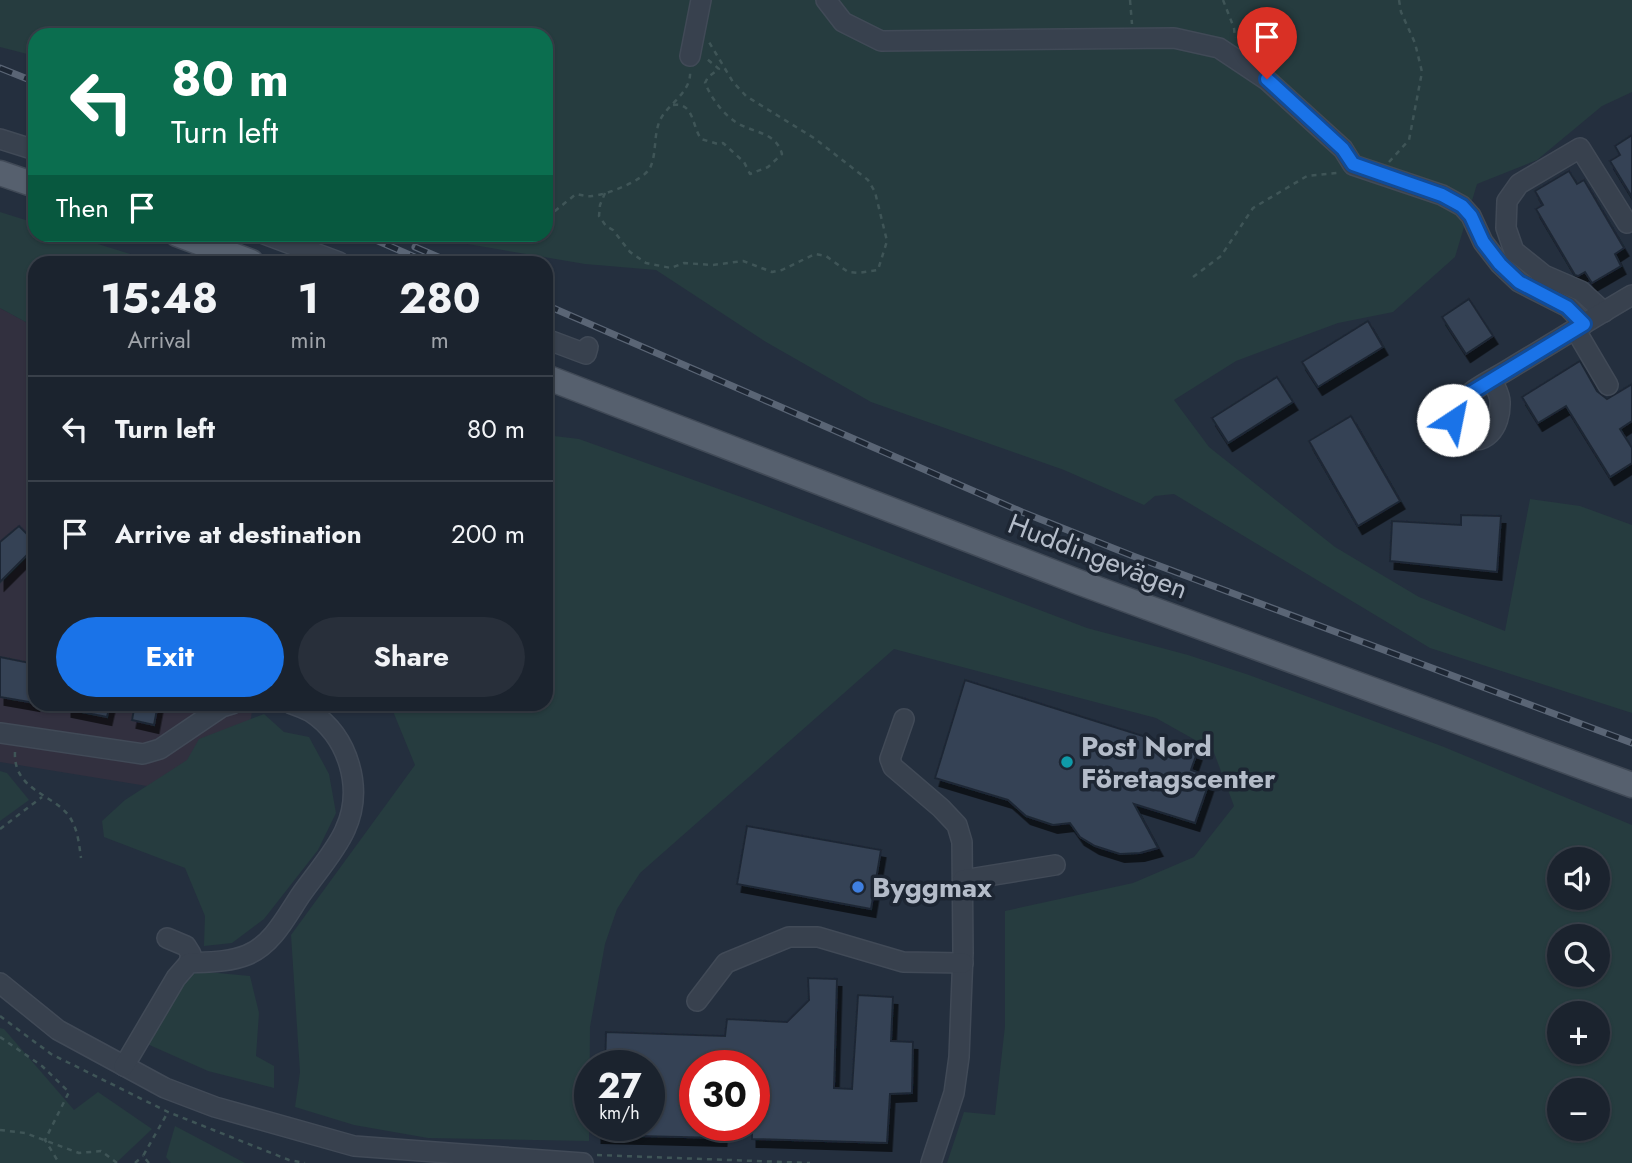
<!DOCTYPE html>
<meta charset="utf-8">
<style>
body{margin:0;font-family:Jost,sans-serif;background:#282f3a;color:#f1f3f6;height:100vh;display:flex;flex-direction:column;font-size:26px;white-space:nowrap}
*{box-sizing:border-box;margin:0}
p{font-size:23px;color:#a0a4aa}
.icon{flex:none;width:38px;height:38px;fill:none;stroke:currentColor;stroke-width:2;stroke-linecap:round;stroke-linejoin:round}
.map{position:relative;flex:1;overflow:hidden}
.side{position:absolute;left:28px;top:256px;width:525px;height:455px;display:flex;flex-direction:column;background:#1b232e;border-radius:21px;box-shadow:0 2px 5px #0004,0 0 0 2px #39404a}
.side>*{flex:none}
.guide{position:absolute;left:28px;top:28px;width:525px;height:214px;border-radius:21px;box-shadow:0 2px 5px #0004,0 0 0 2px #39404a;background:#0b6e4f;color:#fff;overflow:hidden}
.buttons{position:absolute;left:1547px;top:847px;display:grid;gap:14px}
.buttons a{display:grid;place-items:center;width:63px;height:63px;border-radius:50%;background:#1b232e;box-shadow:0 2px 5px #0004,0 0 0 2px #39404a;font-size:35px}
.speed{position:absolute;left:574px;top:1050px;display:flex;gap:14px;font-size:35px;font-weight:700;text-align:center}
.speed>*{display:grid;place-content:center;width:91px;height:91px;border-radius:50%;background:#1b232e;box-shadow:0 2px 5px #0004,0 0 0 2px #39404a;line-height:1}
.speed small{font-size:18px;font-weight:400}
.speed .limit{border:10px solid #d22;background:#fff;color:#111}
.pin{position:absolute;display:grid;place-items:center;width:60px;height:60px;color:#fff;margin:-72px -30px;border-radius:50% 50% 50% 0;rotate:-45deg;box-shadow:0 0 7px #0007}
.pin .icon{rotate:45deg}
.me{position:absolute;width:77px;margin:-38px;rotate:34deg;stroke-linejoin:round;filter:drop-shadow(0 0 5px #0008)}
.turn{display:flex;align-items:center;gap:24px;height:147px;padding:0 28px;font-size:32px}
.turn .icon{width:91px;height:91px;stroke-width:2.5}
.turn b{display:block;font-size:49px;line-height:60px}
.then{display:flex;align-items:center;height:66px;padding:0 28px;background:#0003;gap:14px;font-size:26px}
.eta{display:flex;justify-content:space-evenly;align-items:center;height:119px;text-align:center}
.eta b{font-size:42px;font-weight:700;line-height:49px}
.button{display:flex;gap:14px;margin-top:auto;padding:14px 28px}
.button a{flex:1;height:80px;border-radius:42px;background:#1a73e8;color:#fff;font-size:28px;font-weight:700;line-height:80px;text-align:center}
.button a+a{background:#282f3a;color:#f1f3f6}
ul{padding:0;list-style:none}
li{display:flex;align-items:center;gap:21px;height:105px;padding:0 28px;border-top:2px solid #39404a}
li div{flex:1}
li b{display:block;font-size:26px}
li em{font-style:normal}
.map>svg:first-child{display:block}
</style>
<div class="map">
<svg width="1632" height="1163" viewBox="0 0 1632 1163">
<defs>
<filter id="shadow"><feDropShadow dx="4.5" dy="8" stdDeviation="0" flood-color="#0009"/></filter>
</defs>
<rect width="100%" height="100%" fill="#242f3e"/>
<path fill="#32303f" d="M0,308L35,327V704H253L239,801L0,762Z"/>
<g fill="#263c3f" fill-rule="evenodd">
<path d="M0,0H1632V92L1602,106L1537,160L1477,184L1455,257L1393,312L1338,323L1236,361L1174,400L1209,447L1335,547L1419,597L1505,631L1530,499L1580,506L1632,525V713L1430,648L1174,494L1155,496L1144,505L1064,470L871,402L766,342L656,270L585,264L450,241L440,235L546,234V35H35V56L0,47Z"/>
<path d="M0,212L35,223V234L69,235L156,262H35V327L0,308Z"/>
<path d="M546,435L579,439L758,503L1087,628L1188,655L1249,675L1444,747L1632,825V1163H947L964,1112L995,1115L1005,1026V911L1133,883L1194,857L1234,806L1213,750L1156,718L894,649L640,873L617,909L605,944L590,1027L589,1141L428,1138L354,1125L295,1107L300,1072L291,935L415,765L390,704H546ZM1559,859H1598V898H1559ZM1559,936H1598V975H1559ZM1559,1013H1598V1052H1559ZM1598,1090V1129H1559V1090Z"/>
<path d="M264,714L284,732L309,737L329,774L336,813L318,850L264,919L232,943L204,946L205,916L185,868L104,837L102,821L125,800L187,760L199,739Z"/>
<path d="M0,771L7,773L29,800L0,821Z"/>
<path d="M207,972L250,976L259,1013L256,1056L274,1066V1088L208,1071L145,1043L189,974Z"/>
<path d="M0,1028L4,1029L74,1110L98,1092L152,1129L116,1163H0Z"/>
<path d="M175,1126L245,1163H171L166,1157Z"/>
</g>
<g fill="#364354" stroke="#1f2835" stroke-width="2" filter="url(#shadow)">
<path d="M1632,135V197L1610,161L1620,155L1615,146Z"/>
<path d="M1569,171L1577,184L1584,180L1624,248L1615,254L1621,266L1592,283L1585,272L1578,276L1575,275L1536,209L1543,205L1535,191Z"/>
<path d="M1469,299L1493,336L1466,354L1442,317Z"/>
<path d="M1368,321L1383,347L1318,387L1302,362Z"/>
<path d="M1580,361L1597,391L1607,399L1632,384V421L1620,429L1632,448V463L1610,477L1566,406L1538,423L1522,397Z"/>
<path d="M1277,377L1293,402L1228,443L1212,418Z"/>
<path d="M1351,416L1400,501L1358,526L1309,441Z"/>
<path d="M1461,515L1501,516L1497,572L1390,561L1392,521L1461,525Z"/>
<path d="M19,526L35,542V547L0,582V542Z"/>
<path d="M0,657L35,664V703L0,697Z"/>
<path d="M965,680L1197,753L1191,770L1211,777L1195,823L1134,804L1158,848L1140,853L1120,854L1095,846L1080,837L1070,823L1053,825L1026,816L1008,800L935,778Z"/>
<path d="M67,704H110L107,717L67,709Z"/>
<path d="M135,704H158L154,725L132,720Z"/>
<path d="M747,826L881,850L871,909L737,884Z"/>
<path d="M808,978L837,979L834,1088L852,1089L858,995L893,997L891,1041L913,1042L912,1093L890,1094L887,1143L752,1139V1125H754V1066H695V1125H723L722,1138L597,1135V1125H649V1066H605L606,1032L725,1036L727,1019L787,1022L809,1000Z"/>
</g>
<g fill="none" stroke-linecap="round" stroke-linejoin="round">
<g stroke="#414a57" stroke-width="22">
<g id="minor">
<path d="M826,0L843,22L881,41L1174,38L1219,48L1267,80L1343,149L1353,165L1442,195L1462,206L1471,216L1483,242L1500,264L1519,282L1568,307L1584,324"/>
<path d="M690,56L701,0"/>
<path d="M0,139L35,150"/>
<path d="M264,234L339,262"/>
<path d="M1604,312L1581,291L1544,275L1514,251L1506,228L1507,201L1519,184L1580,148L1627,223"/>
<path d="M1575,329L1608,385"/>
<path d="M546,339L586,354L588,347"/>
<path d="M1492,380C1495,387 1500,394 1500,402C1501,427 1485,450 1458,436C1453,426 1451,416 1458,406C1469,389 1494,379 1511,368C1551,344 1591,319 1632,295"/>
<path d="M904,719L890,759L893,767L941,808L957,825L962,842L963,953L959,1057L954,1093L931,1163"/>
<path d="M0,733L143,754L160,749L222,707L232,704"/>
<path d="M963,880L1055,865"/>
<path d="M167,938L186,946L191,954L189,963"/>
<path d="M0,983L58,1030L165,1088L215,1107L354,1146L583,1163"/>
<path d="M697,1001L726,963L789,937H818L903,962L963,963"/>
<path d="M124,1066L176,978L189,963C208,962 230,962 247,955C272,945 286,917 300,896C313,877 336,851 345,830C364,789 349,737 311,712C305,709 298,706 292,704"/>
</g>
</g>
<g stroke="#414a57" stroke-width="27">
<g id="major">
<path d="M0,173L35,185"/>
<path d="M177,234L251,262"/>
<path d="M546,377L1081,583L1632,785"/>
</g>
</g>
<g stroke="#3f5557" stroke-width="2.5" stroke-dasharray="5 5" stroke-linecap="butt">
<path d="M1130,0L1132,24"/>
<path d="M1223,0L1234,28L1235,38"/>
<path d="M673,105C694,102 692,126 701,139L718,144L723,143L744,162L750,174L768,167L782,154C776,132 754,133 737,123C722,113 712,99 705,83L708,77L719,69L707,59"/>
<path d="M1389,162L1409,140L1422,72L1415,43L1401,12L1399,0"/>
<path d="M605,193L600,205L599,216L606,226L613,230L630,252L646,263L671,268L684,263L713,265L743,261L772,272L782,270L815,254L826,256L848,272L858,273L878,270L887,241L875,192L868,180L814,138L746,96L733,82L709,42"/>
<path d="M546,215H550L576,194C582,195 586,197 592,196C606,195 643,181 650,168C658,151 652,131 663,115C673,101 692,90 690,70"/>
<path d="M1193,277L1221,256L1253,208L1307,176L1337,173"/>
<path d="M15,752C13,790 53,794 69,816C78,829 79,844 81,858"/>
<path d="M0,829L42,797"/>
<path d="M0,1016L51,1054L168,1112L289,1160L305,1163"/>
<path d="M0,1037L42,1066L69,1092L45,1140L59,1163"/>
<path d="M0,1130L25,1133L79,1153L101,1151L117,1163"/>
<path d="M597,1155L810,1163"/>
<path d="M135,1163L143,1156"/>
<path d="M149,1163L143,1156L168,1112"/>
</g>
<use href="#minor" stroke="#38414e" stroke-width="19"/>
<use href="#major" stroke="#56606e" stroke-width="24"/>
<g stroke="#5a6575" stroke-width="7">
<g id="rail">
<path d="M0,68L35,82"/>
<path d="M362,234L426,262"/>
<path d="M415,247L450,262"/>
<path d="M546,305L1022,512L1133,556L1632,743"/>
</g>
</g>
<use href="#rail" stroke="#1d2633" stroke-width="4.5" stroke-dasharray="13" stroke-linecap="butt"/>
</g>
<g fill="none" stroke-linecap="round" stroke-linejoin="round">
<g stroke="#114b97" stroke-width="18">
<path id="route" d="M1267,79L1343,149L1353,164L1442,195L1462,206L1471,216L1483,242L1500,264L1519,282L1567,307L1584,324L1469,394L1457,407L1453,420"/>
</g>
<use href="#route" stroke="#1a73e8" stroke-width="12"/>
</g>
<circle fill="#0f9aa8" stroke="#1d2633" stroke-width="2.5" cx="1067" cy="762" r="7"/>
<circle fill="#3f7fe0" stroke="#1d2633" stroke-width="2.5" cx="858" cy="887" r="7"/>
<g text-anchor="middle" stroke-width="7" stroke-linejoin="round" paint-order="stroke">
<g font-size="28" fill="#b4bcc9" stroke="#1d2633">
<text transform="translate(1098 556) rotate(21)" y="10">Huddingevägen</text>
</g>
<g font-size="28" font-weight="bold" fill="#b4bcc9" stroke="#1d2633" text-anchor="start">
<text x="1081" y="756">Post Nord<tspan x="1081" dy="32">Företagscenter</tspan></text>
<text x="872" y="897">Byggmax</text>
</g>
</g>
</svg>
<div class="buttons">
<a><svg class="icon" aria-label="sound" viewBox="0 0 24 24"><path d="M4 9h4l5-4v14l-5-4H4zM17 9q2 3 0 6"/></svg></a>
<a><svg class="icon" aria-label="search" viewBox="0 0 24 24"><circle cx="10" cy="10" r="6"/><path d="M15 15l6 6"/></svg></a>
<a>+</a>
<a>−</a>
</div>
<div class="speed"><div>27<small>km/h</small></div><div class="limit">30</div></div>
<div class="pin" style="left:1267px;top:79px;background:#d93025"><svg class="icon" aria-label="arrive" viewBox="0 0 24 24"><path d="M6 21V4h12l-3 4 3 4H6"/></svg></div>
<svg class="me" style="left:1453px;top:420px" viewBox="-20 -20 40 40"><circle r="19" fill="#fff"/><path d="M0-13L10 11 0 6-10 11z" fill="#1a73e8"/></svg>
<div class="guide">
<div class="turn"><svg class="icon" aria-label="left" viewBox="0 0 24 24"><path d="M17 20v-9H6M10 6l-5 5 5 5"/></svg><div><b>80 m</b>Turn left</div></div>
<div class="then">Then<svg class="icon" aria-label="arrive" viewBox="0 0 24 24"><path d="M6 21V4h12l-3 4 3 4H6"/></svg></div>
</div>
<section class="side">
<div class="eta">
<div><b>15:48</b><p>Arrival</p></div>
<div><b>1</b><p>min</p></div>
<div><b>280</b><p>m</p></div>
</div>
<ul>
<li><svg class="icon" aria-label="left" viewBox="0 0 24 24"><path d="M17 20v-9H6M10 6l-5 5 5 5"/></svg><div><b>Turn left</b></div><em>80 m</em></li>
<li><svg class="icon" aria-label="arrive" viewBox="0 0 24 24"><path d="M6 21V4h12l-3 4 3 4H6"/></svg><div><b>Arrive at destination</b></div><em>200 m</em></li>
</ul>
<div class="button"><a>Exit</a><a>Share</a></div>
</section>
</div>
